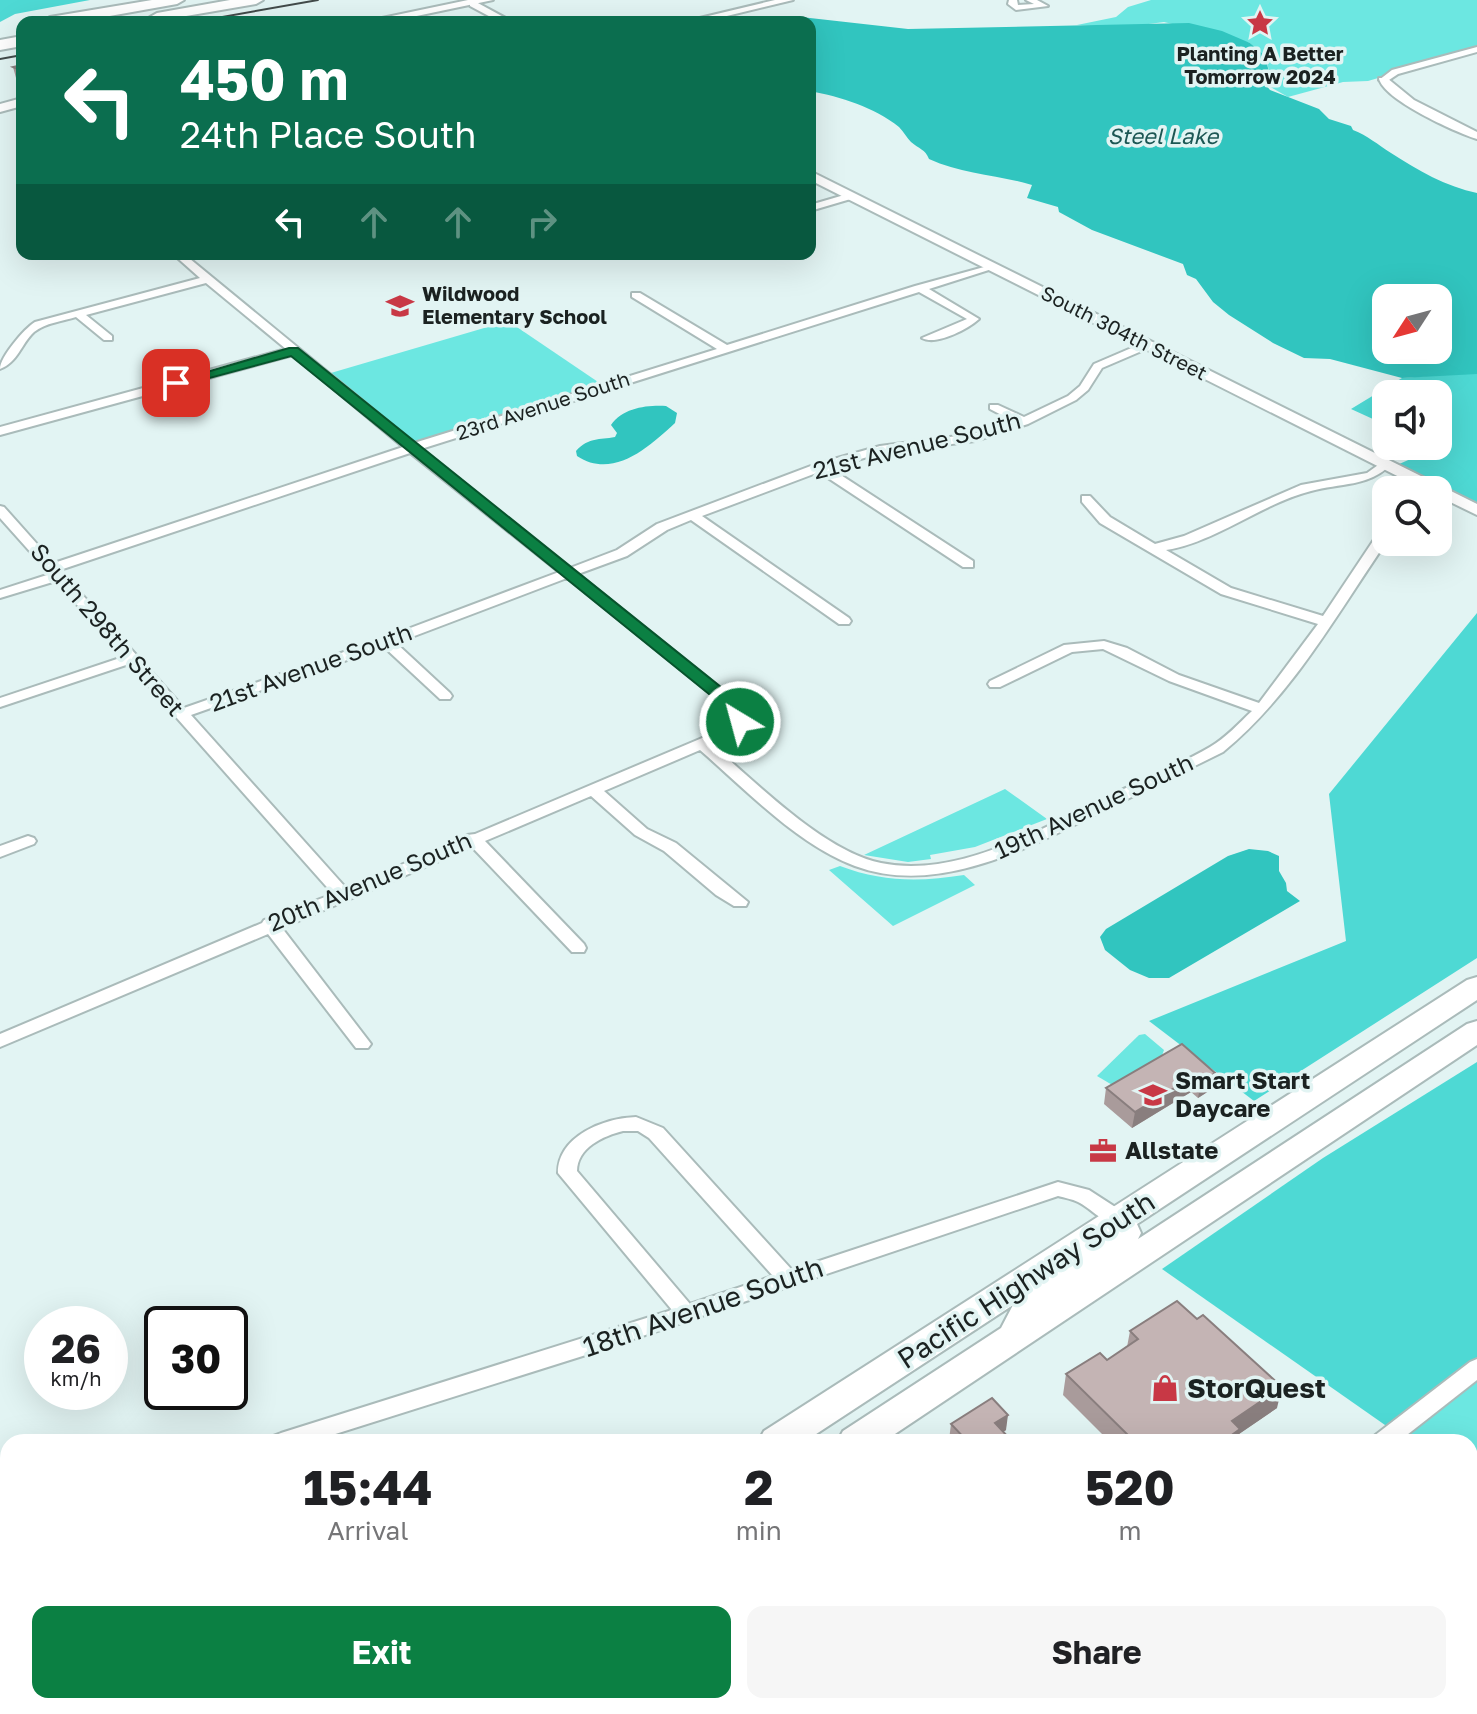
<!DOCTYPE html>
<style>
body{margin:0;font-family:"Golos Text",sans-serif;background:#f6f6f6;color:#202124;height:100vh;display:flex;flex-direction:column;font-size:30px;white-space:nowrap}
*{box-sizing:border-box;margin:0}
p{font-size:26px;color:#757577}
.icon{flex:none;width:44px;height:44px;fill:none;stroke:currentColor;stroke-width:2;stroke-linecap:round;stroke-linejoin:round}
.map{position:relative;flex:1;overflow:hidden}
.drawer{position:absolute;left:0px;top:1434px;width:1478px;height:280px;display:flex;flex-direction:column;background:#fff;border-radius:24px 24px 0 0;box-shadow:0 8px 32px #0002}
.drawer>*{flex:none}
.banner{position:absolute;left:16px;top:16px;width:800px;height:244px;border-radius:16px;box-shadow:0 8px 32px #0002;background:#0b6e4f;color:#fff;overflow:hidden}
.needle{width:52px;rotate:234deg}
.buttons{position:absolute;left:1372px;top:284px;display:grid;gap:16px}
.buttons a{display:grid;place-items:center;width:80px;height:80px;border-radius:16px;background:#fff;box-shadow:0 8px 32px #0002;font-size:40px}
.speed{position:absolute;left:24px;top:1306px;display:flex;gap:16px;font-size:40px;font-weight:700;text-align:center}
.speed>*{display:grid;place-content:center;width:104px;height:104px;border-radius:50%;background:#fff;box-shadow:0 8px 32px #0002;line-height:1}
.speed small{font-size:20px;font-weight:400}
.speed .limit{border:4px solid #111;border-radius:12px;background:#fff;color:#111}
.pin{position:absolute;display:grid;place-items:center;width:68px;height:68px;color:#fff;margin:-34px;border-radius:16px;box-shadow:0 4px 12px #0006}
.me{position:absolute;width:88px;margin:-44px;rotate:323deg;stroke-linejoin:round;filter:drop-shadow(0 0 6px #0008)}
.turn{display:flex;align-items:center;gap:28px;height:168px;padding:0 32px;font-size:36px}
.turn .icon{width:104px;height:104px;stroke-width:2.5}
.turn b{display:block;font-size:56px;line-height:68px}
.lanes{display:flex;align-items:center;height:76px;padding:0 32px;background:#0003;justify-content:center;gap:40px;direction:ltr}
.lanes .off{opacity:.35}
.eta{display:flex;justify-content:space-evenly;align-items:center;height:136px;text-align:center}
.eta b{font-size:48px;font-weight:700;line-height:56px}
.button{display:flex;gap:16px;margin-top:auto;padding:16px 32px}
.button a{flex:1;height:92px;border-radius:16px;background:#0b8043;color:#fff;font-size:32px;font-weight:700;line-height:92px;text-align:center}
.button a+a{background:#f6f6f6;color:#202124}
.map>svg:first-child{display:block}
</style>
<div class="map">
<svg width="1477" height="1714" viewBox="0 0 1477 1714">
<rect width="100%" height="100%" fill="#e2f4f3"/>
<g fill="#6ce7e1">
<path d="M1151,0H1477V49L1368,81L1343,82L1288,97L1265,84L1271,80L1266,58L1250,43L1164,22L1126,27L1077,25L1116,17L1128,7Z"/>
<path d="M508,321L604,386L412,448L324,375Z"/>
<path d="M1005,789L1047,819L975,847L930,855L931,859L908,862L864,855Z"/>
<path d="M840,866C882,882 920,882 964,875L975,885L893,926L829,870Z"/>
<path d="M1145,1034L1164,1050L1160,1061L1114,1086L1097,1076L1139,1035Z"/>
<path d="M1477,1368V1714H1019L1030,1706H1470V1442H1382Z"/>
</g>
<g fill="#4ed9d4">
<path d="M0,0H90L15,14L0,22Z"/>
<path d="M1463,373L1477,374V503L1397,465L1433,449L1429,446H1438V394H1386V425L1351,409L1402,378Z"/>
<path d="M1477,613V958L1254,1101L1149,1021L1346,941L1329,794Z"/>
<path d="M1477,1062V1368L1395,1432L1162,1269L1323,1158Z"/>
</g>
<g fill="#31c5bf" fill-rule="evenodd">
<path d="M801,17L908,29L1189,23L1222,31L1250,43L1265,56L1271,80L1265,84L1270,90L1319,109L1329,119L1351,126L1353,130C1368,136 1377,144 1391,153C1417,170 1447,187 1477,193V374L1402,378L1330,359L1304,358L1273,343L1229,315L1213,302L1196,279L1187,275L1183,264L1092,230L1059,212L1058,207L1027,198L1032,185C999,175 962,174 929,159C925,149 919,149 911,142C907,138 904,132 899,127C874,107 841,97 810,91V22L751,21ZM1386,298H1438V350H1386Z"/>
<path d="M666,406L677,413L675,423C649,447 613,480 577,456L576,451C589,437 599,440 615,437L617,433L611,425C623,408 646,405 666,406Z"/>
<path d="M1249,849L1268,851L1279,856V871L1286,883L1287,891L1300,901L1169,978H1149L1130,970L1105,950L1100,937L1106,929L1228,856Z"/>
</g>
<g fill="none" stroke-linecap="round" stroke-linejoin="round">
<g stroke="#aabbba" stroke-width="4">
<g id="minor">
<path d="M1009,0H1017L1018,5L1034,4L1026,0H1037L1048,6L1016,10L1008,4Z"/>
<path d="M1477,47V52L1398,74L1386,82L1379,80L1392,70Z"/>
<path d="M851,193L854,194V198L810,211V205Z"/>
<path d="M173,254H184L414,443L717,349L632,297V293H640L727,345L915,286L995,264V268L929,289L979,319C968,329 936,346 922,338L967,319L919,292L421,449L570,568L617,550L657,524L816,464L880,446L973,434L1013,421L990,409V405H998L1024,417L1068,396L1080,386L1094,364L1143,343H1151V347L1102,368L1088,390L1076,400L1028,424L975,441L881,453L830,468L973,561V567H963L819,472L702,516L849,618L851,621L849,624H839L691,520L667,530L627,556L578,574L742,705L748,716L745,725L712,745C756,782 823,851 881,863C958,879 1045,827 1111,795C1144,779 1179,765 1210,747C1226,738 1239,723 1252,711L1169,681L1103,649L1072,652L1000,687H990L988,684L990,681L1064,645L1104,641L1127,648L1179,675L1259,703L1318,624L1221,594L1100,523L1082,502V496H1090L1110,517L1155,544L1184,536L1301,485L1367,473L1385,460L1391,464C1370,487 1339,483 1311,491C1263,503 1214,543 1166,550L1231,588L1323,616L1373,541L1378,540L1385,544C1335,617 1292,695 1223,752C1183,772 1143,791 1103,811C1029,847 939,897 855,866C798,845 745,789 700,750L604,791L647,829L676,843L748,902L746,906H734L716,895L664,851L635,835L591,796L485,841L584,944L586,948L584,952H572L472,847L282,928L368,1040L371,1044L368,1048H356L268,934L0,1047V1034L262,923L264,920L333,894L129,664L0,707V698L123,657L56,581L0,598V590L50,574L0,518V506L4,507L54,563L403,447L293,355L0,435V427L286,349L206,283L86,315L112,336V340H104L76,317C63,321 45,323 34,332C21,344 18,362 0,369C0,357 24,329 35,322L200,278ZM410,453L559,572L381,639L184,708L60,570ZM567,578L731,710L733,720L714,733L475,834L467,835L465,838L346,888L191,715L384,647L440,699H450L452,696L450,693L396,643Z"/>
<path d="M28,836L34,838L36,841L34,844L0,857V846Z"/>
<path d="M636,1117L663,1128L792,1270L1058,1182L1089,1190L1126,1214L1129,1219L1126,1224C1108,1230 1093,1209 1078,1202C1072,1199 1065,1198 1058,1196L589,1354L310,1442H270L273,1436L281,1433L672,1310L558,1173C558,1136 604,1118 636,1117ZM623,1131H638L649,1138L773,1276L690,1304L577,1171C577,1148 603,1136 623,1131Z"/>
<path d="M1477,1359V1380L1398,1442H1371L1374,1436L1470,1362Z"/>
<path d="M0,1468L8,1471V1503L0,1499Z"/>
<path d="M8,1533V1554L0,1557V1536Z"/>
<path d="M1010,1706H1042L1039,1714H1007Z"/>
</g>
</g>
<g stroke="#aabbba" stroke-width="4">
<g id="tertiary">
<path d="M775,0H793L702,22H683Z"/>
<path d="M470,2H476L513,22H500L470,6Z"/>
<path d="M1379,78H1387L1414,100L1477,132V139C1455,132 1382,99 1379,78Z"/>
<path d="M810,171L1477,504V515L1438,496V490H1425L810,180Z"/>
</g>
</g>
<g stroke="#aabbba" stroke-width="4">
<g id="secondary">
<path d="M468,0H493L388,22H363Z"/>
<path d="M22,98V106L0,112V104Z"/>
<path d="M627,1706H666L669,1714H630Z"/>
</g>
</g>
<g stroke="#aabbba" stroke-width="4">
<g id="primary">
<path d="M1477,977V1000L1137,1224L1141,1233L1138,1239L1467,1024L1477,1021V1045L883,1442H837L843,1431L1001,1328L1013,1305L804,1442H758L764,1431L1467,980Z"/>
<path d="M340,1706H388L384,1714H336Z"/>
<path d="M428,1706H476L472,1714H424Z"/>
</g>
</g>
<g stroke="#aabbba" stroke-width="4">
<g id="motorway">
<path d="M152,0H184L177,4L76,22H42L50,17Z"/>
<path d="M230,0H263L256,4L157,21L150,17L157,13Z"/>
<path d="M22,36V46L0,50V40Z"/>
</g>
</g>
<use href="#minor" fill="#fff" fill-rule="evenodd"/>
<use href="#tertiary" fill="#fff" fill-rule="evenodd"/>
<use href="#secondary" fill="#fff" fill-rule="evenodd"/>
<use href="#primary" fill="#fff" fill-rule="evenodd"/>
<use href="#motorway" fill="#fff" fill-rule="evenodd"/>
<g stroke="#424b4a" stroke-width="2">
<path d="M194,22L318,0"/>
<path d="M0,59L22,55"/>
</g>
</g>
<g fill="#a99b9b">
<path d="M22,65V81L16,78L13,67Z"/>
<path d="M1215,1073L1212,1089L1198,1098L1191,1092L1132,1128L1104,1104L1106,1088Z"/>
<path d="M1130,1331L1277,1408L1239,1434L1237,1442H1110L1063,1395L1066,1374L1107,1360L1127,1347Z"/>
<path d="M951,1424L1006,1430L1003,1432L1011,1440L1010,1442H951L949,1440Z"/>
</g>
<g fill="#897e7e">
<path d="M1215,1073L1212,1089L1198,1098L1201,1082Z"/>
<path d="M1194,1076L1191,1092L1132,1128L1135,1112Z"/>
<path d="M1282,1387L1277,1408L1239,1434L1237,1442H1222L1232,1421Z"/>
<path d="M1008,1415L1006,1430L993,1439L995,1423Z"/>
</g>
<g fill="#c4b4b4" stroke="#897e7e" stroke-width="2">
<path d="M22,65V71L13,67Z"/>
<path d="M1182,1044L1215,1073L1201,1082L1194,1076L1135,1112L1106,1088Z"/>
<path d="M1177,1301L1197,1319L1203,1315L1282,1387L1232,1421L1240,1429L1222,1442H1135L1066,1374L1100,1353L1107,1360L1138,1339L1130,1331Z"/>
<path d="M992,1398L1008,1415L995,1423L1011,1440L1008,1442H968L951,1424Z"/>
</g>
<path fill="#0b8043" stroke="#07532c" stroke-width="2" d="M289,348H298L742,704L750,716L746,726H734L730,711L291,356L176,387L169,383Z"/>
<defs>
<g id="sight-bare" transform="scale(2.16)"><path d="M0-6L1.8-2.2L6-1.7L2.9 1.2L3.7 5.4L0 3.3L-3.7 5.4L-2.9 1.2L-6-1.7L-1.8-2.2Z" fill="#c83845" stroke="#e2f4f3" stroke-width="2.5" paint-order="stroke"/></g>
<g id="school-bare" transform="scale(2.16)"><path d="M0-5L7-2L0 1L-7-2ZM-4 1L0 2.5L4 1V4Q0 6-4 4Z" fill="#c83845" stroke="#e2f4f3" stroke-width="2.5" paint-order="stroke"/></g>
<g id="office-bare" transform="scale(2.16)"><path d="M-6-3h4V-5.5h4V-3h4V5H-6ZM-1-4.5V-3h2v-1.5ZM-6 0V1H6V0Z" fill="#c83845" stroke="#e2f4f3" stroke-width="2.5" paint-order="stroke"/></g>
<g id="shop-bare" transform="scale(2.16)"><path d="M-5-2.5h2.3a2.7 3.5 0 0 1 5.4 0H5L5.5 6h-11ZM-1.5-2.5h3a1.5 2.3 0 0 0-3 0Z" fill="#c83845" stroke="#e2f4f3" stroke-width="2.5" paint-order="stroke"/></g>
</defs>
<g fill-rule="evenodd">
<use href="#sight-bare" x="1260" y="23"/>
<use href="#school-bare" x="400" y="306"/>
<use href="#school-bare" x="1153" y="1095"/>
<use href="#office-bare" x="1103" y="1151"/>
<use href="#shop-bare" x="1165" y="1388"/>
</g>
<g text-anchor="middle" stroke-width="7" stroke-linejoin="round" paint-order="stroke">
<g font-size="20" font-weight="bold" fill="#1b2221" stroke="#e2f4f3">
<text x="1260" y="61">Planting A Better<tspan x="1260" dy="23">Tomorrow 2024</tspan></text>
<text x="422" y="301" text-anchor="start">Wildwood<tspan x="422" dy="23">Elementary School</tspan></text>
</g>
<g font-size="20" fill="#1b2221" stroke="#e2f4f3">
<text transform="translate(1124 333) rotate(27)" y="7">South 304th Street</text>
<text transform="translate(543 406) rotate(-18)" y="7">23rd Avenue South</text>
</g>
<g font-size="22" font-style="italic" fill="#1c5754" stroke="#e2f4f3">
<text x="1163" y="144">Steel Lake</text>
</g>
<g font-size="24" fill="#1b2221" stroke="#e2f4f3">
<text transform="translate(917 446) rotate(-14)" y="8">21st Avenue South</text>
<text transform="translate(107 630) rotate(49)" y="8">South 298th Street</text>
<text transform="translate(311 668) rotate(-20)" y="8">21st Avenue South</text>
<text transform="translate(1094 807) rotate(-25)" y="8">19th Avenue South</text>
<text transform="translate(370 882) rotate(-23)" y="8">20th Avenue South</text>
</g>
<g font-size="24" font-weight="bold" fill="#1b2221" stroke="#e2f4f3" text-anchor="start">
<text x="1175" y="1089">Smart Start<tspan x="1175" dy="28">Daycare</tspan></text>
<text x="1125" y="1159">Allstate</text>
</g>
<g font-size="28" fill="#1b2221" stroke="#e2f4f3">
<text transform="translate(1026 1280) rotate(-33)" y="10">Pacific Highway South</text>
<text transform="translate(703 1307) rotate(-19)" y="10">18th Avenue South</text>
</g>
<g font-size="28" font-weight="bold" fill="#1b2221" stroke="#e2f4f3" text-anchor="start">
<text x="1187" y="1398">StorQuest</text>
</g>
</g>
</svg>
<div class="buttons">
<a><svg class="needle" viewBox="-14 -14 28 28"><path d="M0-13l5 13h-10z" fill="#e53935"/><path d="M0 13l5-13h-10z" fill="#757577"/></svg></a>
<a><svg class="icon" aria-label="sound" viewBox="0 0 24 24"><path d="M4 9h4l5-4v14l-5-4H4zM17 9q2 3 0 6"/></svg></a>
<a><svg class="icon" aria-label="search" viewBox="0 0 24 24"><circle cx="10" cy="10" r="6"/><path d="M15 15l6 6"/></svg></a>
</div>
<div class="speed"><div>26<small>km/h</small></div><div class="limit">30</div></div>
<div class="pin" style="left:176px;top:383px;background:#d93025"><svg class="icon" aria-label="arrive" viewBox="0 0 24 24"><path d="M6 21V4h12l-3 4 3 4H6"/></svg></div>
<svg class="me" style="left:740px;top:722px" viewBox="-20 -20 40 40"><circle r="17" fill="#0b8043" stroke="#fff" stroke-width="3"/><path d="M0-11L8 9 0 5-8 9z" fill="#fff"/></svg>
<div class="banner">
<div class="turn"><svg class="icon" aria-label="left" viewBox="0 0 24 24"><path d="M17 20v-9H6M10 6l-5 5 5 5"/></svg><div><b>450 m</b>24th Place South</div></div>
<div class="lanes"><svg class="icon" aria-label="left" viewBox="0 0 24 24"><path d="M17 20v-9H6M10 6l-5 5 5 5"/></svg><svg class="icon off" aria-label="ahead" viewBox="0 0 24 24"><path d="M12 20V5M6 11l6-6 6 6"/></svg><svg class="icon off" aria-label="ahead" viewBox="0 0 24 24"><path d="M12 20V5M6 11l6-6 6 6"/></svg><svg class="icon off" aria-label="right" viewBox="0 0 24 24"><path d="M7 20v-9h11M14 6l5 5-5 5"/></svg></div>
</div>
<section class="drawer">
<div class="eta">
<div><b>15:44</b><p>Arrival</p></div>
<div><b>2</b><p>min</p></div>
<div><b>520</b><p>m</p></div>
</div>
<div class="button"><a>Exit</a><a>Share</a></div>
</section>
</div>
